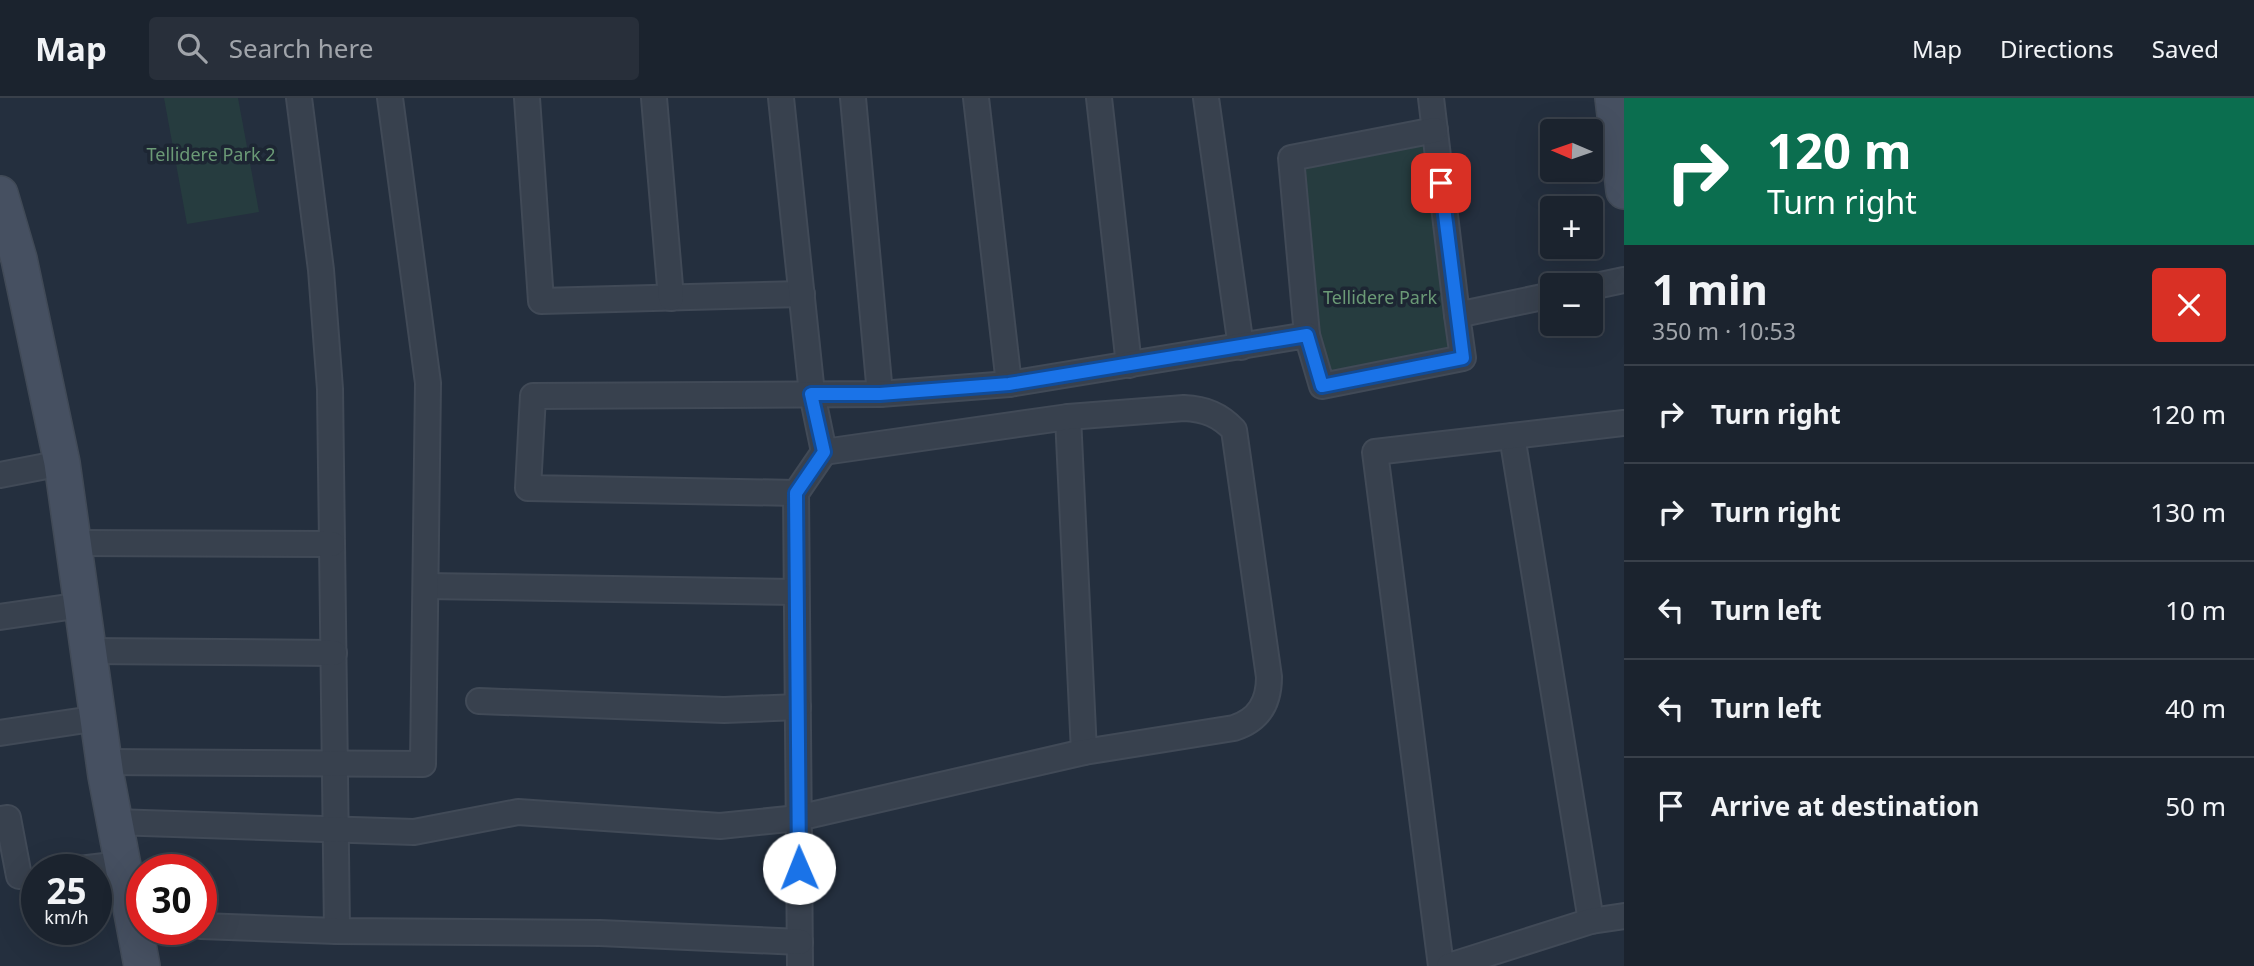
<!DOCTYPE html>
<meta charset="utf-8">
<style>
body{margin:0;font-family:"Noto Sans",sans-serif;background:#282f3a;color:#f1f3f6;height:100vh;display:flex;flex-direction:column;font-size:26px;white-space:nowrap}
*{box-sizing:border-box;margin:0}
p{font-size:23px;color:#a0a4aa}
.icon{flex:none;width:38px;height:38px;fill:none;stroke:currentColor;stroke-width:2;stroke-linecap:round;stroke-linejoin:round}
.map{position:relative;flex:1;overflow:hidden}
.side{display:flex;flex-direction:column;background:#1b232e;width:630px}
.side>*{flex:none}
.top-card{background:#0b6e4f;color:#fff;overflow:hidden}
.needle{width:46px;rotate:272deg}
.fabs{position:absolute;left:1540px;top:21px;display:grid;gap:14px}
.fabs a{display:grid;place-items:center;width:63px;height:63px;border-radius:7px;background:#1b232e;box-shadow:0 7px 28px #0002,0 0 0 2px #39404a;font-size:35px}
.speed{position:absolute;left:21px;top:756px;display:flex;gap:14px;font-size:35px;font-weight:700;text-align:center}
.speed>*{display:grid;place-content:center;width:91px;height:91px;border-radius:50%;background:#1b232e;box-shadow:0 7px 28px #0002,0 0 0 2px #39404a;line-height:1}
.speed small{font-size:18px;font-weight:400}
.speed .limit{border:10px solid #d22;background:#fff;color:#111}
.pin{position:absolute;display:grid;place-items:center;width:60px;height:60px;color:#fff;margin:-30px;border-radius:14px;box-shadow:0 4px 10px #0006}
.me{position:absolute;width:77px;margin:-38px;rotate:359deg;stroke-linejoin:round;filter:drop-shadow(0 0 5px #0008)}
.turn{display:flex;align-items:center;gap:24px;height:147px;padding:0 28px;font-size:32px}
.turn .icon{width:91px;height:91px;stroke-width:2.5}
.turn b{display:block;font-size:49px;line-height:60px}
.round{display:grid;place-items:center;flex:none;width:74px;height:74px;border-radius:7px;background:#282f3a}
.summary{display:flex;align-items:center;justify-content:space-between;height:119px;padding:0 28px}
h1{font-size:42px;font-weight:700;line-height:52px}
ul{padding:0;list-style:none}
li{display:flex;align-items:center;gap:21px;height:98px;padding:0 28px;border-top:2px solid #39404a}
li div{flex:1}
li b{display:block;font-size:26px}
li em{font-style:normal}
header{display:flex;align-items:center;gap:42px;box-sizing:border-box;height:98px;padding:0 35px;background:#1b232e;border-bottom:2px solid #39404a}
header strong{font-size:33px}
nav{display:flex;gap:38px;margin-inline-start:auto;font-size:24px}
.search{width:490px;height:63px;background:#282f3a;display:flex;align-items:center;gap:18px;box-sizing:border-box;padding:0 24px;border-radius:7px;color:#a0a4aa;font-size:26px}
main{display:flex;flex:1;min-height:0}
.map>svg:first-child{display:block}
</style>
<header>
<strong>Map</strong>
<div class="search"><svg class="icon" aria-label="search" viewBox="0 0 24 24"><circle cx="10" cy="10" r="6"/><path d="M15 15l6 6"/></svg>Search here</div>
<nav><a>Map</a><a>Directions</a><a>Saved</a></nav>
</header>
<main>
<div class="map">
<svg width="1624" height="868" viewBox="0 0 1624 868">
<rect width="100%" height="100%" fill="#242f3e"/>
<g fill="#263c3f">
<path d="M164,0H238L259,114L187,126Z"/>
<path d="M1429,41L1457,255L1326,280L1314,236L1300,67Z"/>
</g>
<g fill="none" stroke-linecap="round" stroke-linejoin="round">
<g stroke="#414a57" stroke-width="28">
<g id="street">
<path d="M299,0L321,172L330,291L337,833"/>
<path d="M527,0L541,203L802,196"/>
<path d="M654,0L671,200"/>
<path d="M781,0L812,296L824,354L796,395L800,868"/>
<path d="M853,0L880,296"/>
<path d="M976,0L1009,286"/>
<path d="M1099,0L1129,267"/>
<path d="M1206,0L1241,249"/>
<path d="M1431,0L1457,217"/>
<path d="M1591,189L1624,182"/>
<path d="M1307,237L1291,60L1435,32"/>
<path d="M1068,319L1084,654"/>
<path d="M1512,338L1591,823"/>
<path d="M0,377L62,365"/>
<path d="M796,395L528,390L533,298L880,296L1009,286L1307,237L1322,288L1463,260L1457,217L1552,197"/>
<path d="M73,445L332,446"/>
<path d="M426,488L796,494"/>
<path d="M0,519L82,507"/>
<path d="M88,553L334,555"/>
<path d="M479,603L724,612L798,609"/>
<path d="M0,635L99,620"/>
<path d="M103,664L423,666L428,285L390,0"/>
<path d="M0,721L8,720L19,778"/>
<path d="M114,724L414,734L518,714L720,728L798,720L1084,654L1234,630C1259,622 1269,604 1269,579L1234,332C1220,317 1205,311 1184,310L1068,319L824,354"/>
<path d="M71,772L121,766"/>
<path d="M201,828L337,833L600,835L800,844"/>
<path d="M1441,868L1375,354L1624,325"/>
<path d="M1449,868L1591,823L1624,818"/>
</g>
</g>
<g stroke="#414a57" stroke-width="38">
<g id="secondary">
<path d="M1613,0L1624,93"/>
<path d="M0,96L19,161L62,365L106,678L142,868"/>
</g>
</g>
<use href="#street" stroke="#38414e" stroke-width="24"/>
<use href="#secondary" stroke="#465061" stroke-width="35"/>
</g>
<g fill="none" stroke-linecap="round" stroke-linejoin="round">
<g stroke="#114b97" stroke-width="18">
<path id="route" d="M799,770L796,395L824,354L811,296H880L1009,286L1307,237L1322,288L1463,260L1441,85"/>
</g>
<use href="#route" stroke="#1a73e8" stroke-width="12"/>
</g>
<g text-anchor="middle" stroke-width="7" stroke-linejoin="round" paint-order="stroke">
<g font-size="18" fill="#6b9a76" stroke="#1d2633">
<text x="211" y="63">Tellidere Park 2</text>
<text x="1380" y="206">Tellidere Park</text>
</g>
</g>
</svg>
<div class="fabs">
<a><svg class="needle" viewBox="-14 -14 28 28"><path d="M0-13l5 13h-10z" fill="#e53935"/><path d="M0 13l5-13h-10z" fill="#a0a4aa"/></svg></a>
<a>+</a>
<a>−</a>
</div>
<div class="speed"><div>25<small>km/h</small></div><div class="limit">30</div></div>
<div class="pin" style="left:1441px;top:85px;background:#d93025"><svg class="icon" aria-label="arrive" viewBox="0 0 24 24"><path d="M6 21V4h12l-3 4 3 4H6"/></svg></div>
<svg class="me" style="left:799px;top:770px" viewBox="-20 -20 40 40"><circle r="19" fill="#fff"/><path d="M0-13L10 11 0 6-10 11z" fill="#1a73e8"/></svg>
</div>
<section class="side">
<div class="top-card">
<div class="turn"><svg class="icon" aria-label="right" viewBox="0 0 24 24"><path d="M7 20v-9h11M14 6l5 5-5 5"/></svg><div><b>120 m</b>Turn right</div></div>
</div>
<div class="summary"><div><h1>1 min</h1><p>350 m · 10:53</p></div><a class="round" style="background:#d93025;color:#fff"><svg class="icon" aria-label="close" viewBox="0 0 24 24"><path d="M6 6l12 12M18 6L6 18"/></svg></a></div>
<ul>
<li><svg class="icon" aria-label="right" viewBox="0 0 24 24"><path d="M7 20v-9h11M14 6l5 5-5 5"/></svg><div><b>Turn right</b></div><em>120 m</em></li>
<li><svg class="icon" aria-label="right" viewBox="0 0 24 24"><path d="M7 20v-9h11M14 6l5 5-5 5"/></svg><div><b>Turn right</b></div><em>130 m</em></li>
<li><svg class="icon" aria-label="left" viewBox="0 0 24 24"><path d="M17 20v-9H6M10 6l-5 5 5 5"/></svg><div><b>Turn left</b></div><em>10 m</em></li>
<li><svg class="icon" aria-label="left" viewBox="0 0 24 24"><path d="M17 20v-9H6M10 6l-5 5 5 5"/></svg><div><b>Turn left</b></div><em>40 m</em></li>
<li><svg class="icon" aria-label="arrive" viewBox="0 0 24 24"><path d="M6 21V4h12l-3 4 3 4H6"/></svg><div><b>Arrive at destination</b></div><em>50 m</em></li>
</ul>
</section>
</main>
